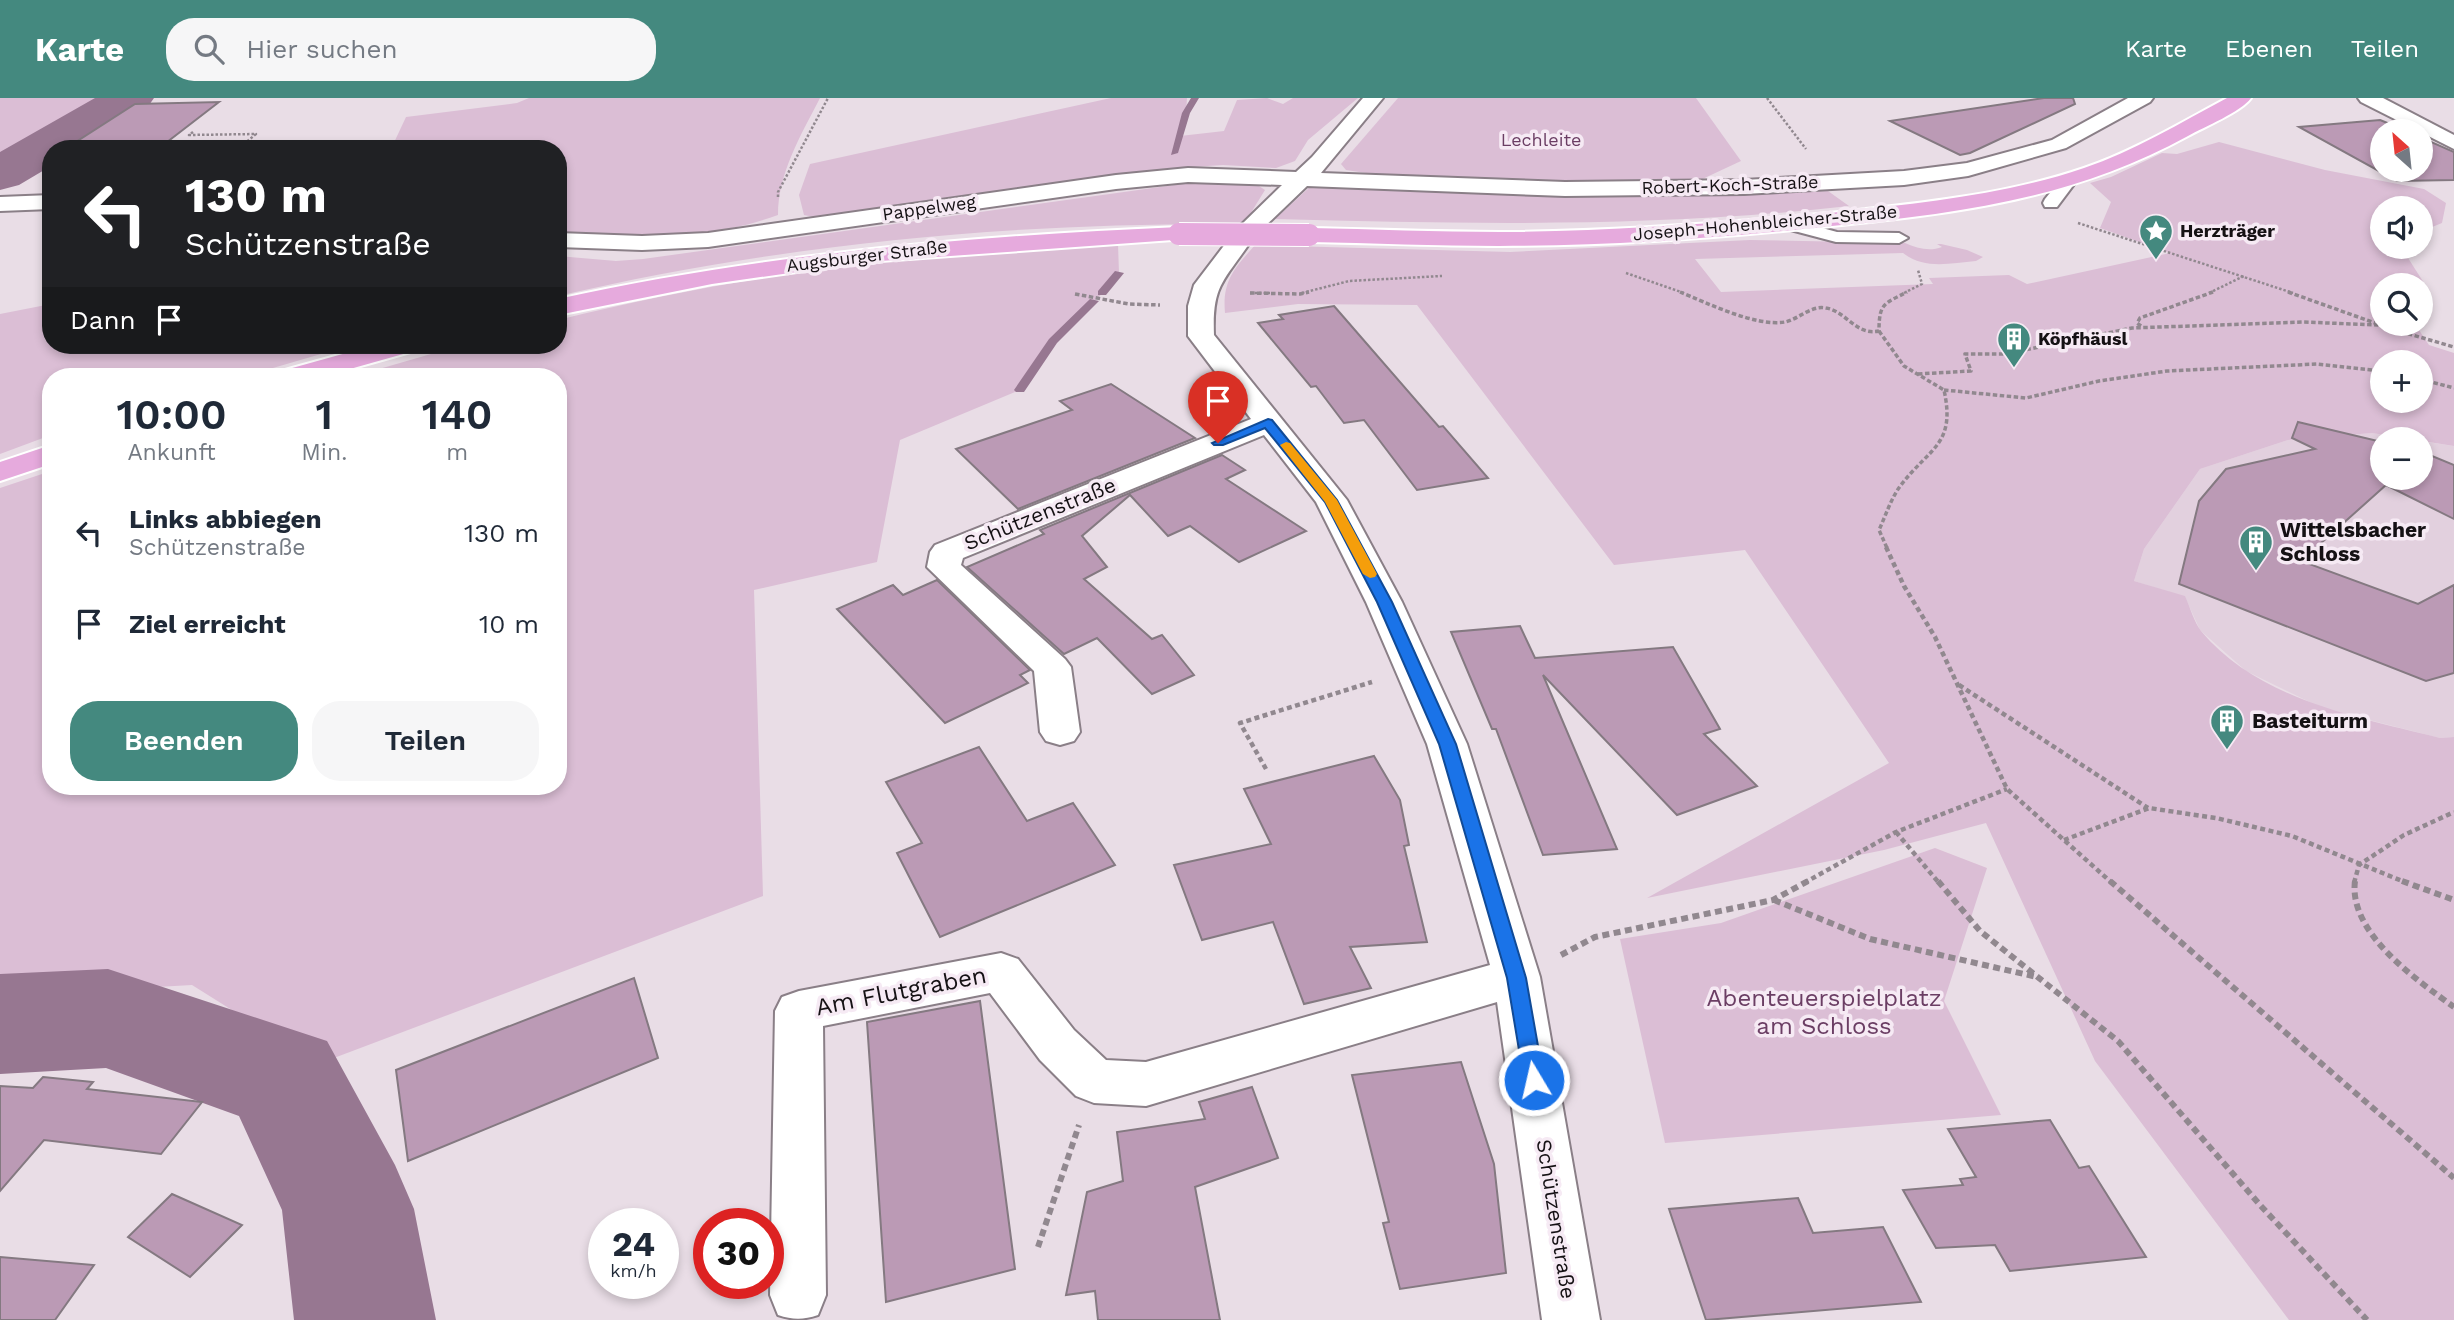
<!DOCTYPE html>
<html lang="de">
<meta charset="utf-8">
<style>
body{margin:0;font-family:"Work Sans",sans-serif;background:#f6f6f7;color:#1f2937;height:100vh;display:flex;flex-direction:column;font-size:26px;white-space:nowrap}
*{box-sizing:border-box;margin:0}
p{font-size:23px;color:#747a83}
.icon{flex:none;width:38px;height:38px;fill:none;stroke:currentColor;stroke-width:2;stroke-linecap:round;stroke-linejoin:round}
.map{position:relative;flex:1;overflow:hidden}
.drawer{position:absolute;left:42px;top:270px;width:525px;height:427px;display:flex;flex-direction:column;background:#fff;border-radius:28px;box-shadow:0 4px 10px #0003}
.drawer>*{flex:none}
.hud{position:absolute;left:42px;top:42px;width:525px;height:214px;border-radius:28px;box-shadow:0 4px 10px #0003;background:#202124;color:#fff;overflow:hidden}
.needle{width:46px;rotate:333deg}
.controls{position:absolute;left:2370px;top:21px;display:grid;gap:14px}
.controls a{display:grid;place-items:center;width:63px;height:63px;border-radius:50%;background:#fff;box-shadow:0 4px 10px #0003;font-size:35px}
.speed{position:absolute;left:588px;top:1110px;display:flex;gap:14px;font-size:35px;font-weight:700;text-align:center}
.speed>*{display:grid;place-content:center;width:91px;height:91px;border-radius:50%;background:#fff;box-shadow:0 4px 10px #0003;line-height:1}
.speed small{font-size:18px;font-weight:400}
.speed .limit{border:10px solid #d22;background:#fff;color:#111}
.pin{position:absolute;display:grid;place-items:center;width:60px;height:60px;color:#fff;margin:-72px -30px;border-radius:50% 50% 50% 0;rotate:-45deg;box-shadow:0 0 7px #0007}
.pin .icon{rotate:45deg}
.me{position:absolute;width:77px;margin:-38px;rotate:351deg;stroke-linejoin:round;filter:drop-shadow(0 0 5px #0008)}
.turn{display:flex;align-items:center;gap:24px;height:147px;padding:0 28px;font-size:32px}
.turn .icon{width:91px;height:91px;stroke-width:2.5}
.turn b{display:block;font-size:49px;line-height:60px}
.then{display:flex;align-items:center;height:66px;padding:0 28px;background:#0003;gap:14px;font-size:26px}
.eta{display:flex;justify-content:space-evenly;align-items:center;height:119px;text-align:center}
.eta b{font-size:42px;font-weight:600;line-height:49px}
.action{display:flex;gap:14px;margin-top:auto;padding:14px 28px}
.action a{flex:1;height:80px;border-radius:28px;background:#44897f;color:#fff;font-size:28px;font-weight:600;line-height:80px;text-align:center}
.action a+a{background:#f6f6f7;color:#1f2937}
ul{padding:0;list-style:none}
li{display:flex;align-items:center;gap:21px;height:91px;padding:0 28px}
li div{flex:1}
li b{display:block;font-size:26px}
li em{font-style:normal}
header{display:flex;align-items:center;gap:42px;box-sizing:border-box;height:98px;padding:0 35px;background:#44897f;color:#fff}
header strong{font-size:33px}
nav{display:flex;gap:38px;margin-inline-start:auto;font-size:24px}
.search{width:490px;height:63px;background:#f6f6f7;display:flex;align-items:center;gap:18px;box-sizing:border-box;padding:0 24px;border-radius:28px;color:#747a83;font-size:26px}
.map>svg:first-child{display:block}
</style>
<header>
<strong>Karte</strong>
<div class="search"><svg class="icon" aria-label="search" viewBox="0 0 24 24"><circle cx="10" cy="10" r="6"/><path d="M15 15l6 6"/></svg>Hier suchen</div>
<nav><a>Karte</a><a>Ebenen</a><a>Teilen</a></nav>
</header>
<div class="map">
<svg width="2454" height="1222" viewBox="0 0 2454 1222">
<rect width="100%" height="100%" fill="#e9dde6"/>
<path fill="#e2d0de" d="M2372,335L2411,341H2382V380H2420V343L2454,348V639L2440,640L2322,610L2246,573L2200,532L2185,499L2134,483L2144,451L2200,371L2288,342Z"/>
<g fill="#dbbed5" fill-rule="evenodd">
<path d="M0,0H137L33,59L0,63Z"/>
<path d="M529,0H820C801,37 778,75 778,117C707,143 633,140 558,135V51H391L406,19L517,5Z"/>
<path d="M1111,0H1187L1186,15L1180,38L1224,33L1237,2L1267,0L1283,6L1293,0H1358L1308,42L1295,63L1276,70L1223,67L1176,70L814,119L804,117L799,97L810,66Z"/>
<path d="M1398,0H1696L1741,63L1696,84L1545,85L1386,78L1346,72L1341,66Z"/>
<path d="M2219,44L2325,72L2424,91L2446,105L2442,125L2420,134V110H2382V149H2401L2424,185L2420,192V187H2382V226H2415L2429,247L2454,255V348L2372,335L2288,342L2200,371L2144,451L2134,483L2185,498C2190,509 2194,524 2201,533C2259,602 2357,619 2440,640L2454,639V1222H2289L2095,963L1986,725L1884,752L1647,800L1889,665L1745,452L1614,467L1417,207L1298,206L1225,215C1222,182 1235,170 1255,147L1510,154L1750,142L1905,145C1917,150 1929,154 1942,149L1937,146H1941L1967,152L1983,159L1976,163C1950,165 1925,172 1903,155L1695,161L1721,194L1933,186L1929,180L2009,177L2027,186L2170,155L2100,130L2111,104L2090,85L2111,79L2162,55L2177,56ZM2382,264H2420V303H2382Z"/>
<path d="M1203,83L1256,86L1265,92L1244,126C1015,124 782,146 558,198V158L616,163L643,161Z"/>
<path d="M1311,88C1484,94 1655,99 1828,93L1849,108C1658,130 1467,126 1275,121Z"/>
<path d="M1118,146L1119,175L1110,188L1053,243L1020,292L900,342L877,464L754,492L763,798L318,966L192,887L0,898V390L51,373V688H558V278H355L462,247H558V222C740,176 931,153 1118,146Z"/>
<path d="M51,206V247H352L245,278H51V337L0,356V216Z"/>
<path d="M1935,750L1987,770L1944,903L2001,1017L1665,1045L1620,841L1721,825Z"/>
</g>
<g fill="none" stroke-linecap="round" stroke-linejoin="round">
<g fill="#977791" fill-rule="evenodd">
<path d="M1191,0H1199L1190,15L1178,55L1171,57L1182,15Z"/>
<path d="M1115,173L1124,175L1106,197H1098V193Z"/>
<path d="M1090,201L1099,203L1057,245L1024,294H1016L1014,292L1049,241Z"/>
</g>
<g fill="#977791" fill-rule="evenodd">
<path d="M95,0H154L147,10L80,51H51V68L19,87L0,92V54Z"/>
<path d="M108,871L327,943L395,1067L414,1111L436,1222H294L282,1112L239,1018L106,970L0,976V876Z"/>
</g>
</g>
<g fill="#bb9ab5" stroke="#847981" stroke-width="2">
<path d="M2044,0H2073L2075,6L1970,55L1960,57L1890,23Z"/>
<path d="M219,4L158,51H65L135,6Z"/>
<path d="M2380,22L2407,33H2382V72H2420V39L2454,54V82L2397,83L2299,29Z"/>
<path d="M1334,208L1439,329L1443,328L1488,380L1417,392L1364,322L1344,325L1316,288L1311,289L1258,225L1283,221L1279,217Z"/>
<path d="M1111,286L1195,340L1018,411L956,351L1072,312L1060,303Z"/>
<path d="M2298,324L2382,344V380H2420V353L2454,367V421L2386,387L2301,463L2418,506L2454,487V575L2426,583L2179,486L2199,403L2226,371L2315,351L2292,340Z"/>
<path d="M1222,357L1245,372L1226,381L1306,433L1239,464L1190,428L1168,438L1130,397L1082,438L1107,469L1084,481L1152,541L1162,537L1194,577L1152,596L1097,540L1064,556L967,469L1044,436L1040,432Z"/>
<path d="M937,482L1030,572L1020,577L1028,585L945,625L837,511L893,487L903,497Z"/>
<path d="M1520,528L1535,560L1673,549L1720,631L1704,636L1757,688L1677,717L1543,577L1617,751L1543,757L1496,631H1492L1451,534Z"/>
<path d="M979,649L1027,723L1073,705L1115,767L940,839L897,755L922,745L886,684Z"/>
<path d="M1374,658L1400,702L1409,747L1404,748L1427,844L1350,849L1371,890L1304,906L1273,824L1202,842L1174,767L1271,746L1244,691Z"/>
<path d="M634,880L658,960L408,1063L396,972Z"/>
<path d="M980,903L1015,1171L886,1204L867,924Z"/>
<path d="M1461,964L1494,1066L1506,1175L1400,1191L1383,1125L1389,1124L1352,977Z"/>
<path d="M43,979L93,984L87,991L202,1004L161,1056L44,1042L0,1093V988L33,990Z"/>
<path d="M1252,989L1278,1060L1195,1089L1220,1222H1098L1095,1193L1066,1197L1087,1094L1123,1083L1117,1034L1205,1021L1199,1004Z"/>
<path d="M2050,1022L2079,1070L2089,1068L2146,1159L2010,1173L1995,1147L1936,1150L1903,1092L1963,1087L1960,1081L1976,1079L1948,1031Z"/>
<path d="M172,1096L242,1127L190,1179L128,1139Z"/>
<path d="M1798,1100L1813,1135L1883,1129L1921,1204L1706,1222L1669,1111Z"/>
<path d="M0,1159L94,1167L55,1222H0Z"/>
</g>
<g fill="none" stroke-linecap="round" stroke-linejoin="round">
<g stroke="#8a7f87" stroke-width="4">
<g id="service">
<path d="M2069,77L2077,82L2075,85L2057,109H2045L2043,105L2045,101L2063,79Z"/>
<path d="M1789,121L1837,134L1899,135L1908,140L1899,145L1836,144L1783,130L1780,126Z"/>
</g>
</g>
<g stroke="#8a7f87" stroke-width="4">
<g id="minor">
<path d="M1363,0H1383L1321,75L1565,84L1744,82L1904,73L1967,65L2052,42L2128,0H2153L2150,4L2066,50L1968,78L1904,87L1744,96L1565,98L1307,88L1261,132H1245L1241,127L1282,87L1188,84L1116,91L708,149L642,152L558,149V135L642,138L708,135L1116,77L1188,70L1296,74L1312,59Z"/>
<path d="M2358,0H2383L2454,37V51L2361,4Z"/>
<path d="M51,97V111L0,113V99Z"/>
<path d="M1237,139L1245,141L1249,146C1223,184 1212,188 1214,237L1347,402L1402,504L1467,646L1540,879L1600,1222H1542L1497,904L1146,1008L1094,1005L1076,998L1040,962L990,895L823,928L826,1197L818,1217C803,1222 793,1222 778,1217L770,1197L775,913L782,899L799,893L1001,855L1018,861L1074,932L1106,962L1146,964L1490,867L1427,646L1366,504L1316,404L1264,337L963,460L961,467L1065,561L1071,569L1080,634L1074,643L1060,647L1046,643L1040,634L1034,573L927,469L930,454L935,447L1251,321L1188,238V208L1194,187L1229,141Z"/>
</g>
</g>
<g stroke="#fff" stroke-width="4">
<g id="primary">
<path d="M2227,0H2251C2241,14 2204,29 2188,38C2073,101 1960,115 1832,128C1722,140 1610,148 1499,148C1436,148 1372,145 1309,144L1301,142L1297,137L1301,132L1309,130C1373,131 1436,134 1500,134C1613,133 1726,125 1839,114C1921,105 2005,97 2084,70C2134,53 2180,25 2227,0Z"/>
<path d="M1179,129L1187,131L1191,136L1187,141L867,164L712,186L558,217V201C763,156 970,138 1179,129Z"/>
<path d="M375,247H418L414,253L325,278H281L285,272Z"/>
<path d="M51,347V366L0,383V364Z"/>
</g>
</g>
<g stroke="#91888f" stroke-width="2.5" stroke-dasharray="2.5 2" stroke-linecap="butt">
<path d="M1767,0L1806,51"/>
<path d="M193,34L189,37L256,36L238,51"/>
<path d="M778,99V94L828,0"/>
<path d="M2078,125L2293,195"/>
<path d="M1626,175L1684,195"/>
<path d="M1250,195H1270"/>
<path d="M1302,195L1349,183L1442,178"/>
<path d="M1904,195L1922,186L1918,172"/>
<path d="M2209,195L2244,178"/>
</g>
<g stroke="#91888f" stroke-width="3.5" stroke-dasharray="4.5 2.5" stroke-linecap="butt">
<path d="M1680,194C1707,205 1756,229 1785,224C1799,221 1811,207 1826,210C1846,213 1856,238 1879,233C1879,205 1884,206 1907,194"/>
<path d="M2288,194L2375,225"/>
<path d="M1250,195L1300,196L1309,194"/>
<path d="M1075,196L1129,206L1160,207"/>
<path d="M2141,228L2137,225L2140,220L2213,194"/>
<path d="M1879,233L1904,268L1944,292C1956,347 1930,349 1901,387C1891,400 1886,417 1879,432L1887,450"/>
<path d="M1918,276L1971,273L1965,256H2005L2132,230L2303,224L2378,227L2454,249"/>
<path d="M2420,281L2454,290"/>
<path d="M1944,292L2026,300L2099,283L2167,273L2317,266L2382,273"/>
</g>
<g stroke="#91888f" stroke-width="4.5" stroke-dasharray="5 3.5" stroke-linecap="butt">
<path d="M1886,449L1904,488L1935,539L2007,691L2112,785"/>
<path d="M1959,587L2148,710"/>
<path d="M1266,671L1240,625L1372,584"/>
<path d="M1896,734L1939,785"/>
<path d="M2064,742L2149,710L2216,720L2292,738L2407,785"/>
<path d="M1804,785L1896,734L2007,691"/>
<path d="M2354,785L2359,767L2404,737L2454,714"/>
</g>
<g stroke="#91888f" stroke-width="6" stroke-dasharray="7 4.5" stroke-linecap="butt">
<path d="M1938,783L1980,833L2118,943L2260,1107L2367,1222"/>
<path d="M2110,783L2454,1080"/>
<path d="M2355,783C2348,835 2418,883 2454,909"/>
<path d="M2402,783L2454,802"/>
<path d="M1774,802L1870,841L2037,879"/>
<path d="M1561,857L1595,839L1773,802L1808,783"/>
<path d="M1038,1149L1079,1027"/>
</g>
<use href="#service" fill="#fff" fill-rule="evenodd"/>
<use href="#minor" fill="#fff" fill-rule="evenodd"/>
<use href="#primary" fill="#e6aadd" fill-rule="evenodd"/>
<g stroke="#fff" stroke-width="24" stroke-linecap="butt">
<path id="primary-bridge" d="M1179,136L1309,137"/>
</g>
<use href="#primary-bridge" stroke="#e6aadd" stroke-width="22"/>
</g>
<path fill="#1a73e8" stroke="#114b97" stroke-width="2" d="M1268,321L1272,322L1337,402L1392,504L1456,646L1526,880L1544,982L1541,989L1534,991L1527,989L1524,982L1507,880L1439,646L1377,504L1325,404L1265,330L1223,347H1214L1212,345Z"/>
<path fill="#f59e0b" d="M1286,344L1290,345L1337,402L1377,476L1375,479L1370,480L1363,476L1325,404L1280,347Z"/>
<defs>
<g id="sight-pin" transform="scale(1.75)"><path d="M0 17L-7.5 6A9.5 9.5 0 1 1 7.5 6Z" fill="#44897f" stroke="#f6eaf4"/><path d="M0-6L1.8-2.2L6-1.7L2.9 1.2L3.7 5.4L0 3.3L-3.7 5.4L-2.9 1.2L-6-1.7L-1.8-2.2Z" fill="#fff"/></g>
<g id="building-pin" transform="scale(1.75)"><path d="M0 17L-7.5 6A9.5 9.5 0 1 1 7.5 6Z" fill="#44897f" stroke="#f6eaf4"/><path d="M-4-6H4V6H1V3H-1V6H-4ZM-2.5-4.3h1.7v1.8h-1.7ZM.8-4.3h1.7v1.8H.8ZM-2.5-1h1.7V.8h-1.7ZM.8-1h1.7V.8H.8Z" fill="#fff"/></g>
</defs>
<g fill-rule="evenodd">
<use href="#sight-pin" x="2156" y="133"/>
<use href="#building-pin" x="2014" y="241"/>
<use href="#building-pin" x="2256" y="444"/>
<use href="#building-pin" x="2227" y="623"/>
</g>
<g text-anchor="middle" stroke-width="7" stroke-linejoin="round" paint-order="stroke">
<g font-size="18" fill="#6b3e64" stroke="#f6eaf4">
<text x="1541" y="48">Lechleite</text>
</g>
<g font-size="18" fill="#151114" stroke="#f6eaf4">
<text transform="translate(1730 87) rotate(-2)" y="6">Robert-Koch-Straße</text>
<text transform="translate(929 110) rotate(-8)" y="6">Pappelweg</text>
<text transform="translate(1765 125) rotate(-5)" y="6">Joseph-Hohenbleicher-Straße</text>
<text transform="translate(867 158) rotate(-7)" y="6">Augsburger Straße</text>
</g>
<g font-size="18" font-weight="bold" fill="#151114" stroke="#f6eaf4" text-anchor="start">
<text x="2180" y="139">Herzträger</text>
<text x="2038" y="247">Köpfhäusl</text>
</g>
<g font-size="21" fill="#151114" stroke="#f6eaf4">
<text transform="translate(1040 416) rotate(-22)" y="7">Schützenstraße</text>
<text transform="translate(1556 1121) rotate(81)" y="7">Schützenstraße</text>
</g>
<g font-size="21" font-weight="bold" fill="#151114" stroke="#f6eaf4" text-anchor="start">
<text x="2280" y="439">Wittelsbacher<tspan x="2280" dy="24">Schloss</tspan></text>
<text x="2252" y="630">Basteiturm</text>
</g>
<g font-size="24" fill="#151114" stroke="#f6eaf4">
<text transform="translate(901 893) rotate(-11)" y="8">Am Flutgraben</text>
</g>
<g font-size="24" fill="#6b3e64" stroke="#f6eaf4">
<text x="1824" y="908">Abenteuerspielplatz<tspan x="1824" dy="28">am Schloss</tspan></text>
</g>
</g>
</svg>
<div class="controls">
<a><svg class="needle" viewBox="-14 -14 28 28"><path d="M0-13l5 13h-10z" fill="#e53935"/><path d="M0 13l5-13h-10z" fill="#747a83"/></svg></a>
<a><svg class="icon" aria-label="sound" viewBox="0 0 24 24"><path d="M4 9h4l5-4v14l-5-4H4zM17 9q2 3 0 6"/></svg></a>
<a><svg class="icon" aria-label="search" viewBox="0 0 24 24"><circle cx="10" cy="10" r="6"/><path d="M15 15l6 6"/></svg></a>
<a>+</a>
<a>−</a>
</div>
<div class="speed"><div>24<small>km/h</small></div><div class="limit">30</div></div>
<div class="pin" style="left:1218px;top:345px;background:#d93025"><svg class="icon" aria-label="arrive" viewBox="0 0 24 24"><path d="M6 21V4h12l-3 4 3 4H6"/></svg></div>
<svg class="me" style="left:1534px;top:982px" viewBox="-20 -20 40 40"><circle r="17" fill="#1a73e8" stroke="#fff" stroke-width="3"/><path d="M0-11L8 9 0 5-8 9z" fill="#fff"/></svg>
<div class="hud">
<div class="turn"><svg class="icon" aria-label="left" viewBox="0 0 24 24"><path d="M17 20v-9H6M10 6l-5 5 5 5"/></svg><div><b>130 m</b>Schützenstraße</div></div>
<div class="then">Dann<svg class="icon" aria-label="arrive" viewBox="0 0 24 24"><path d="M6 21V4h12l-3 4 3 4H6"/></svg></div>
</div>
<section class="drawer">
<div class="eta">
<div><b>10:00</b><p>Ankunft</p></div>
<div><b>1</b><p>Min.</p></div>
<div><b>140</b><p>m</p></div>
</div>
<ul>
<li><svg class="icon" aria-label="left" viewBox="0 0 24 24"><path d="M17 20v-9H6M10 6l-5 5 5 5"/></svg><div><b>Links abbiegen</b><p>Schützenstraße</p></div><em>130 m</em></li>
<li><svg class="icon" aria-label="arrive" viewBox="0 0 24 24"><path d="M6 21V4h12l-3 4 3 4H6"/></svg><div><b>Ziel erreicht</b></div><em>10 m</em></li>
</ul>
<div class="action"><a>Beenden</a><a>Teilen</a></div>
</section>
</div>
